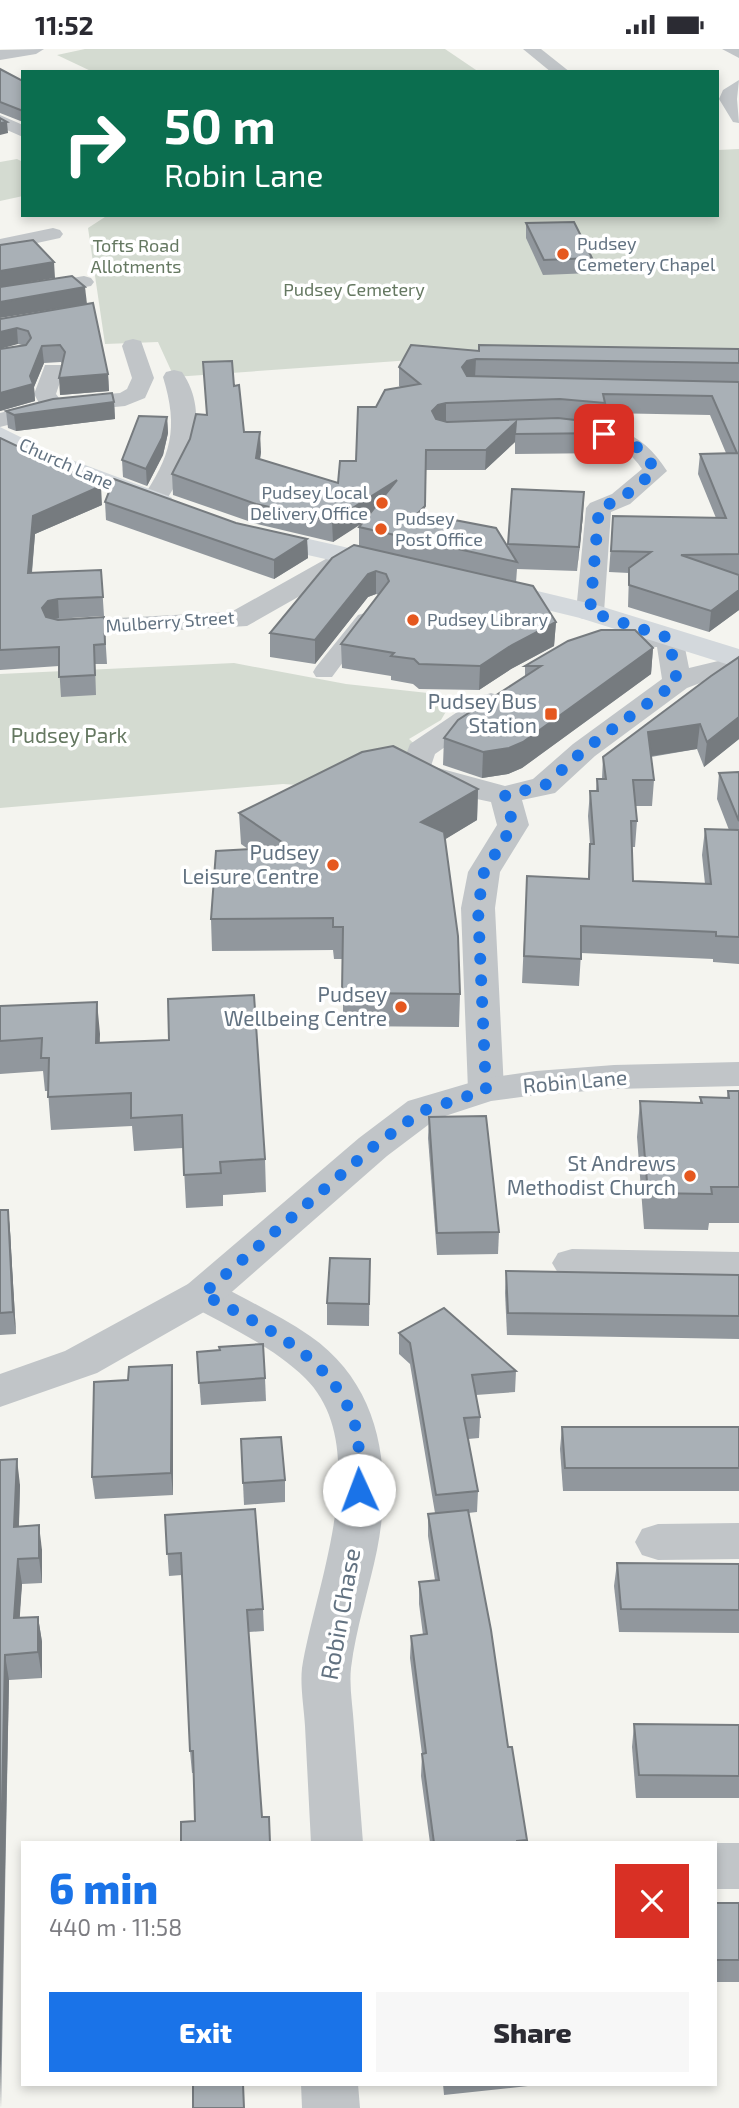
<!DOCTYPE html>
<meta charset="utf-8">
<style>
body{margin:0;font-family:"Exo 2",sans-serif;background:#f7f7f7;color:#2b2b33;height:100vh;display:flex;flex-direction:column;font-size:26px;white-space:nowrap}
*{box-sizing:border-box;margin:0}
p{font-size:23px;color:#7c7c81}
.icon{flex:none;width:38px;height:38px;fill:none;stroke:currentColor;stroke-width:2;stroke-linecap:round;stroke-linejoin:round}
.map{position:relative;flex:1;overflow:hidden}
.panel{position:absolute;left:21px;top:1792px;width:696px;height:245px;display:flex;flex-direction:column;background:#fff;border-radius:0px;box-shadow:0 4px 10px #0003}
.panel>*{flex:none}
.hud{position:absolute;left:21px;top:21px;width:698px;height:147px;border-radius:0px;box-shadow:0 4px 10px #0003;background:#0b6e4f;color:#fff;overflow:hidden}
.pin{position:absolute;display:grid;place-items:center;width:60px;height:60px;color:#fff;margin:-30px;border-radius:14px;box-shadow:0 4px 10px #0006}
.me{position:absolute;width:77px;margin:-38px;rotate:358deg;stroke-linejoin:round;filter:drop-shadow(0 0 5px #0008)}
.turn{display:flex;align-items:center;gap:24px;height:147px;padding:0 28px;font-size:32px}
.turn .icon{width:91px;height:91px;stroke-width:2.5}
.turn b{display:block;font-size:49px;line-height:60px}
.round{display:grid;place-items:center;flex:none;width:74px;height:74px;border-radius:0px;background:#f7f7f7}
.headline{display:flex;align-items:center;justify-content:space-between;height:119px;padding:0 28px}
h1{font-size:42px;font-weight:800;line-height:52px;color:#1a73e8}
.primary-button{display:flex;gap:14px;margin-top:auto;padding:14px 28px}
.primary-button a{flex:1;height:80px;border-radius:0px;background:#1a73e8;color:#fff;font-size:28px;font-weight:800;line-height:80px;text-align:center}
.primary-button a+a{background:#f7f7f7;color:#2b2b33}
.status{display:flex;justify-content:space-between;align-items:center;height:49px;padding:0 35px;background:#fff;direction:ltr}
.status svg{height:19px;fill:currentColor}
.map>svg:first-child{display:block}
</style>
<div class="status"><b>11:52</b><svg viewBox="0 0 49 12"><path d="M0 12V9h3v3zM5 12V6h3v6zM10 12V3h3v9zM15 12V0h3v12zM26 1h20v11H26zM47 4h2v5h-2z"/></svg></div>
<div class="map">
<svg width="739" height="2059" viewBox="0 0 739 2059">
<rect width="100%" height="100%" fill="#f4f4ef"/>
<g fill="#d4dbd1">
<path d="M85,0H445L479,23H93L57,6Z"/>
<path d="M739,100V311L454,308L174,328L158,293L105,295L88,179L108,166H718V101Z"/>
<path d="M17,110L23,113V147L0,152V113Z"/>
<path d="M234,614L346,635L455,647L441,671L409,690L421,701L313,737L283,735L0,759V625Z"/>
</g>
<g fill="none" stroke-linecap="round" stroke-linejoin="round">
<path fill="#c1c5c8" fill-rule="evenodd" d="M365,564L372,566L375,570L372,574L332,628H316L313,623L316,618L358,566Z"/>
<g fill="#c1c5c8" fill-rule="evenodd">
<path d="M44,0L36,5L0,11V1Z"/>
<path d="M523,0H541L570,23H551Z"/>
<path d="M722,0H739V9Z"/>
<path d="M739,31L737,50L739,74L733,73L719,50L723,41Z"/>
<path d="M0,66L23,76V88L0,78Z"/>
<path d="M53,179L60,181L63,185L60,189L0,202V190Z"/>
<path d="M84,227L91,229L94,233L91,237L0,253V241Z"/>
<path d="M133,290L141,292L154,329L145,349L125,357L54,364L0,378V364L39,354L34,345L45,316H61L64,321L56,345L59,349L120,344L127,340L132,329L122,297L125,292Z"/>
<path d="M174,321L182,323C212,367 189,418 163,456L154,459L145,456L141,451C171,407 179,380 163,328L166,323Z"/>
<path d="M561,375C609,375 640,379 667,422L630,455L611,463L604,563L600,569L590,571L580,569L576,563L586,459L590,454L612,445L642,420C620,385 587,396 553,387L549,382L553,377Z"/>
<path d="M349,500L358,502L362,508L358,514L247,577L60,588L50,586L46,580L50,574L60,572L231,563L340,502Z"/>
<path d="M669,581L679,583L683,589L689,619L739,607V625L716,628L687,639L595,707L555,744L522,751L529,776L500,823L495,859L504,1041L499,1049L486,1052L473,1049L468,1041L461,859L468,823L497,776L491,753L458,746L422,733L419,725L406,722L402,716L410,695L481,647L491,644L501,647L506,653L501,659L435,705L431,717L505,737L533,730L573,695L662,630L657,598L627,599L617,597L613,591L617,585Z"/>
<path d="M572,1200L739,1203V1231L572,1228L558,1224L552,1214L558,1204Z"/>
<path d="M203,1231L218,1235C248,1252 281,1267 310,1287C381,1336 393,1421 377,1501C369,1540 356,1579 351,1619C349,1638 353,1659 354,1678C357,1716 360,1755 363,1794H311C309,1755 307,1716 305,1677C304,1659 300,1637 302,1619C315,1537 375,1398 305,1329C272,1297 227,1277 188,1255L182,1245L188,1235Z"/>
<path d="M739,1474V1510L658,1511L642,1506L635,1493L642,1480L658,1475Z"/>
<rect x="716" y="1794" width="23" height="46"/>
<path d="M301,2035H358L360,2059H302Z"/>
</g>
<path fill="#c1c5c8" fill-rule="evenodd" d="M739,1013V1037L614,1040L536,1046L491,1052L436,1070L387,1107L218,1255L97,1324L0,1358V1325L65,1302L188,1235L359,1089L408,1052L486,1029L536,1022L614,1016Z"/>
<g fill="#d3d8dc" fill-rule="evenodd">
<path d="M0,378L53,404L171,448L175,454L171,460L162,462L153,460L35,414L0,395Z"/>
<path d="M255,478L398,510L402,516L398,522L388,524L245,492L241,486L245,480Z"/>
<path d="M491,531L600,557L739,600V619L580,569L481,545L477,539L481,533Z"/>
</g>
</g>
<g fill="#91979d">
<path d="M0,20L23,32V73L0,64Z"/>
<path d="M526,174L592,209L591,224L543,226L526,189Z"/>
<path d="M93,254L108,325L109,342L60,346L62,315L61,313L44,314L34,338L35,352L0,362V300L22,296L18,295L0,270Z"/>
<path d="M739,300V561L709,583L628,558L629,524L609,523L613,467L716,469L698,425L700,405L726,404L710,366L604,364L603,373L579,371L612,384L610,404L515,405V393L485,421H426L425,465L508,499L512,440L583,466L577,522L517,520L516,534L556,573L554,597L511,620L479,641L419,640L413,635L391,631V627L342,619L341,595L379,546L376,545L368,548L315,615L270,608V584L359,498V478L361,474L333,493L257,475L173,446L172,425L234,337L244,383L261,403L260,410L338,434L356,412L376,358L401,339L399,337V318L479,302Z"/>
<path d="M114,353L115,370L16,382L8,379L6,362Z"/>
<path d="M167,368L168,384L163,406L147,437L123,428L122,411Z"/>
<path d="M0,389L102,456L35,485L32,524L101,521L104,567L55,570L104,568L107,615H95L96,646L61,648L59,617L0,621Z"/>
<path d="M105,453L236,474L307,490L308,509L274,530L106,471Z"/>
<path d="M653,599L651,625L522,719L508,725L482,729L443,716L444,689L525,628V617Z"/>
<path d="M739,608V690L704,718L697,700L651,708L654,731L652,757H635L637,772L635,798H632L633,832L705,835L702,806L705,780L729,781L717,750L719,724L739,723V915L713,913V910L581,904L579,937L522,934L527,827L588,830L590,795L588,767L590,742H596L597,730H602L603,708Z"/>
<path d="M478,740L477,771L445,790L460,945L459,978L343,977V910H334L333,901L212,902L211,870L248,800L241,795L239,764Z"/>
<path d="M97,953L99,994L265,1110L266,1143L223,1146V1157L186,1159L183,1099L134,1102L132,1077L51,1081L48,1042H45L43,1022L0,1025V957Z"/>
<path d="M728,1042H739V1174H709L708,1181L644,1180L637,1088L640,1052L700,1054V1048L727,1049Z"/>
<path d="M429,1068L499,1183L498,1205L437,1206L428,1089Z"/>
<path d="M0,1161H8L10,1182L16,1285L0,1286Z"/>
<path d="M370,1210L369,1277L327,1276V1254Z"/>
<path d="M506,1222L739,1226V1290L507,1286L505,1244Z"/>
<path d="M399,1284L516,1322L515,1343L476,1346L480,1368L479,1389L468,1390L478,1442L477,1463L468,1464L508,1698L527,1794H430L421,1727L422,1705L410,1609L411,1587L423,1586L419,1555V1533L435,1531L428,1487V1465L435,1464L410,1315L399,1305Z"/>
<path d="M197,1303L265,1329L266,1352L201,1356Z"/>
<path d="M172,1316L173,1339V1446L95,1450L92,1428L128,1331Z"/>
<path d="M562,1378H739V1442H563L560,1400Z"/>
<path d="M241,1390L285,1431V1453L244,1456Z"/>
<path d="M0,1411L20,1436L19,1478L42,1501V1534L22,1535L19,1569L38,1568L42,1593V1629L9,1631L1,2059Z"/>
<path d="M165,1466L263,1560L264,1582L249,1583L194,1724H192L190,1702L182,1526L169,1527Z"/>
<path d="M617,1514L739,1515V1584L619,1583L614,1537Z"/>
<path d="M634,1675L739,1676V1749H636L632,1698Z"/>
<rect x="716" y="1854" width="23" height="79"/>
<path d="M443,2035H529L528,2037L444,2046Z"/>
</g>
<g fill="#767b7f">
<path d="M7,73L8,84L0,86V74Z"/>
<path d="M54,213L55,229L0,238V222Z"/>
<path d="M85,238L87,255L0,269V253Z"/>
<path d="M17,279L18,295L0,300V283Z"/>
<path d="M42,297L44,314L34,338L35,352L0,362V344L30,327Z"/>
<path d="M476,310L475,329L462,338V318L467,312Z"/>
<path d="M108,325L109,342L60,346L59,329Z"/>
<path d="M114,353L115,370L16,382L14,366Z"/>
<path d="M446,354V373L437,375L432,362L438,356Z"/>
<path d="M167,368L168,384L163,406L147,437L146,420Z"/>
<path d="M516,373L515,393L485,421L486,401Z"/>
<path d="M260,383L261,403L257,429L256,409Z"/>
<path d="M397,431V452L333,493L332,472Z"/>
<path d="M101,437L102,456L35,485L30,543L28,524L33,467Z"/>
<path d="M584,443L583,466L577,522L579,498Z"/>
<path d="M425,457V478L418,464Z"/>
<path d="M307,490L308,509L274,530V511Z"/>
<path d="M376,522V545L368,548L315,615V591L368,525Z"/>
<path d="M739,541V561L709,583L711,562Z"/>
<path d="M58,550L59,569L49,571L44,579L42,559L48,552Z"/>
<path d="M556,573L554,597L511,620L479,641L480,617L512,596Z"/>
<path d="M653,599L651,625L522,719L508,725L482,729L483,703Z"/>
<path d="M739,668V690L704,718L707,693Z"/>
<path d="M700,675L697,700L645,708L648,683Z"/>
<path d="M478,740L477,771L421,805V773Z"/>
<path d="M97,953L100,985L99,1027L96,994Z"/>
<path d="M8,1161L10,1182L16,1285L13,1263Z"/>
<path d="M172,1316L173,1339V1446L171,1424Z"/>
<path d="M17,1410L20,1436L18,1503L14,1478Z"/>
<path d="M39,1476L42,1501V1534L39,1509Z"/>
<path d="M18,1510L22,1535L18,1595L14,1569Z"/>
<path d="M38,1568L42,1593V1629L38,1603Z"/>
<path d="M5,1606L9,1631L0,2059V1855Z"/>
</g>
<g fill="#a9b0b6" stroke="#767b7f" stroke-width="2">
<path d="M0,20L23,32V62L0,53Z"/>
<path d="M0,69L7,73L0,74Z"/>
<path d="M574,173L592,209L544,211L526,174Z"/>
<path d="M33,191L54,213L0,222V196Z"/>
<path d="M72,227L85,238L0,253V238Z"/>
<path d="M93,254L108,325L59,329L65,303L60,296L42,297L30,327L33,335L0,344V300L26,296L31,289L28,282L17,279L0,283V270Z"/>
<path d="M411,296L479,302V296L739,300V314L476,310L467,312L462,318L467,327L739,333V505L681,506L739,526V541L711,562L629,536V519L651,503L611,502L613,467L726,469L700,405L737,404L712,347L603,345L605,354L560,350L446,354L438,356L432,362L436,370L447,373L558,369L609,375L612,384L515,385L516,373L486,401H426L425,457L418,464L496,479L517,513L359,478L397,431L332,472L256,455L172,425L190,390L196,365L207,366L203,313L232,312L234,337L239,336L244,383H260L256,409L338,434L340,412H356L358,358H376L385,341L420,335L399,318Z"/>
<path d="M112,344L114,353L14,366L6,362L53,350Z"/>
<path d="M139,367L167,368L162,389L146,420L122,411Z"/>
<path d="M0,389L101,437L33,467L28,524L101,521L103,548L58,550L48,552L42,559L46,568L58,571L104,568L105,595L94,596L95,626L59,628V598L0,601Z"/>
<path d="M114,430L236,474L307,490L274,511L105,453Z"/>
<path d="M512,440L584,443L579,498L508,495Z"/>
<path d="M354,496L533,537L556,573L512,596L480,617L419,615L414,610L391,607L394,604L341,595L389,532L386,525L376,522L368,525L315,591L270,584L332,509Z"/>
<path d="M601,581H635L653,599L523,693L509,699L483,703L444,689L458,671L541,617H525L568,592Z"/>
<path d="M739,608V668L707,693L700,675L648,683L654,731H633L637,772H631L633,832L711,835L705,780L739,781V888L716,887V883L581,877V910L524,907L527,827L589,830L590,795H594L590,742H598L597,730H606L603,708L711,627Z"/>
<path d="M393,697L478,740L421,773L444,783L458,887L460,945L342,944L343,878H333V869L211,870L216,802L289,798L239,764L362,703Z"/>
<path d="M739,723V772L719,724Z"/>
<path d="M254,946L265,1110L220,1113L221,1124L184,1126L182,1066L131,1069V1044L48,1048L49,1009H41L42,989L0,992V957L97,953L96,994L169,991L168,950Z"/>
<path d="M728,1042H739V1138H711L712,1145L648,1144L640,1052L702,1054L700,1048L729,1049Z"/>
<path d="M486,1067L499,1183L437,1184L429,1068Z"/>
<path d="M0,1161H8L13,1263L0,1264Z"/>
<path d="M330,1209L370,1210L369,1255L327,1254Z"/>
<path d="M506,1222L739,1226V1267L508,1264Z"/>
<path d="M444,1259L516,1322L472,1326L480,1368L464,1369L478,1442L436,1446L410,1294L399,1284Z"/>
<path d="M263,1295L265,1329L199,1334L197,1303L220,1301L219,1298Z"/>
<path d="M172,1316L171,1424L92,1428L94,1333L128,1331L129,1318Z"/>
<path d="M562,1378H739V1419H565Z"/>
<path d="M281,1388L285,1431L243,1434L241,1390Z"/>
<path d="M17,1410L14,1478L39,1476V1509L18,1510L14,1569L38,1568V1603L5,1606L0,1855V1411Z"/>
<path d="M255,1460L263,1560L247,1561L262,1768H269L270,1794H181V1773L195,1772L193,1702H190L181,1504L167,1505L165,1466Z"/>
<path d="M468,1461L491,1581L508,1698H512L527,1791L517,1792V1794H434L422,1705L426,1704L411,1587L427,1585L419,1533L439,1531L428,1465Z"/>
<path d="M617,1514L739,1515V1561L621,1560Z"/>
<path d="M634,1675L739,1676V1727L639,1726Z"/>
<rect x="716" y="1854" width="23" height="57"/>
<path d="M193,2035H243L244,2059H193Z"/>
</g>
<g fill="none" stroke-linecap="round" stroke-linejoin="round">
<path stroke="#1a73e8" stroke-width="12" stroke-dasharray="0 21.6" d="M359,1441C359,1419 361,1391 353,1370C329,1304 259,1276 203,1245L373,1098L422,1062L486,1041L478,859L484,823L513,776L505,746L544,737L584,701L677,633L669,589L590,563L599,459L621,450L655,422C643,398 629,390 604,385"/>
</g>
<g fill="#e5581f" stroke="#fff" stroke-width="2.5">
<circle cx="563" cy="205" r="7"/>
<circle cx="382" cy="454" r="7"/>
<circle cx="381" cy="480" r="7"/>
<circle cx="413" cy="571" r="7"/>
<rect x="544" y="658" width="14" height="14" rx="3.5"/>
<circle cx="333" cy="816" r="7"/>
<circle cx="401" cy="958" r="7"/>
<circle cx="690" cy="1127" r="7"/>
</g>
<g text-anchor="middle" stroke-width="7" stroke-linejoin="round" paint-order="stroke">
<g font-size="18" fill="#627281" stroke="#fff" text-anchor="start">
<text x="577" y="201">Pudsey<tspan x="577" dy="21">Cemetery Chapel</tspan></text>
<text x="368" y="450" text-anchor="end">Pudsey Local<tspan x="368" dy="21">Delivery Office</tspan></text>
<text x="395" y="476">Pudsey<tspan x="395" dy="21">Post Office</tspan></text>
<text x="427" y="577">Pudsey Library</text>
</g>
<g font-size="18" fill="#657861" stroke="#fff">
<text x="136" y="203">Tofts Road<tspan x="136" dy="21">Allotments</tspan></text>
<text x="354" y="247">Pudsey Cemetery</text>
</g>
<g font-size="18" fill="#627281" stroke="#fff">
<text transform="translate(66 415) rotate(24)" y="6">Church Lane</text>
<text transform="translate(170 573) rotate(-4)" y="6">Mulberry Street</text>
</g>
<g font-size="21" fill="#627281" stroke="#fff" text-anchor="end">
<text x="537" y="660">Pudsey Bus<tspan x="537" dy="24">Station</tspan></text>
<text x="319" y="811">Pudsey<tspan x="319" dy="24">Leisure Centre</tspan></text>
<text x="387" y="953">Pudsey<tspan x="387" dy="24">Wellbeing Centre</tspan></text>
<text x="676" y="1122">St Andrews<tspan x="676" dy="24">Methodist Church</tspan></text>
</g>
<g font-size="21" fill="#657861" stroke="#fff">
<text x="69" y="694">Pudsey Park</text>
</g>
<g font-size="21" fill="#627281" stroke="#fff">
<text transform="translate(575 1033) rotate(-5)" y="7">Robin Lane</text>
</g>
<g font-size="24" fill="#627281" stroke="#fff">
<text transform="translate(341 1565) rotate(-80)" y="8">Robin Chase</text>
</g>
</g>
</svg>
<div class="pin" style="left:604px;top:385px;background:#d93025"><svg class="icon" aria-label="arrive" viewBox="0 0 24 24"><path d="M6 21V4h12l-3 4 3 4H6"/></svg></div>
<svg class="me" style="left:359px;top:1441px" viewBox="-20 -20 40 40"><circle r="19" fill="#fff"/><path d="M0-13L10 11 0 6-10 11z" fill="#1a73e8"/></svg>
<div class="hud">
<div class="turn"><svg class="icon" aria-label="right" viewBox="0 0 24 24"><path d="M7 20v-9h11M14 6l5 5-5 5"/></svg><div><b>50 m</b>Robin Lane</div></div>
</div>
<section class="panel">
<div class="headline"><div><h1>6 min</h1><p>440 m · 11:58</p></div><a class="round" style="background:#d93025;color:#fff"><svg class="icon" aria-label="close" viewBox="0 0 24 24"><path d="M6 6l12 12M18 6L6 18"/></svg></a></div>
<div class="primary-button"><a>Exit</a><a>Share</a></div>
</section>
</div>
